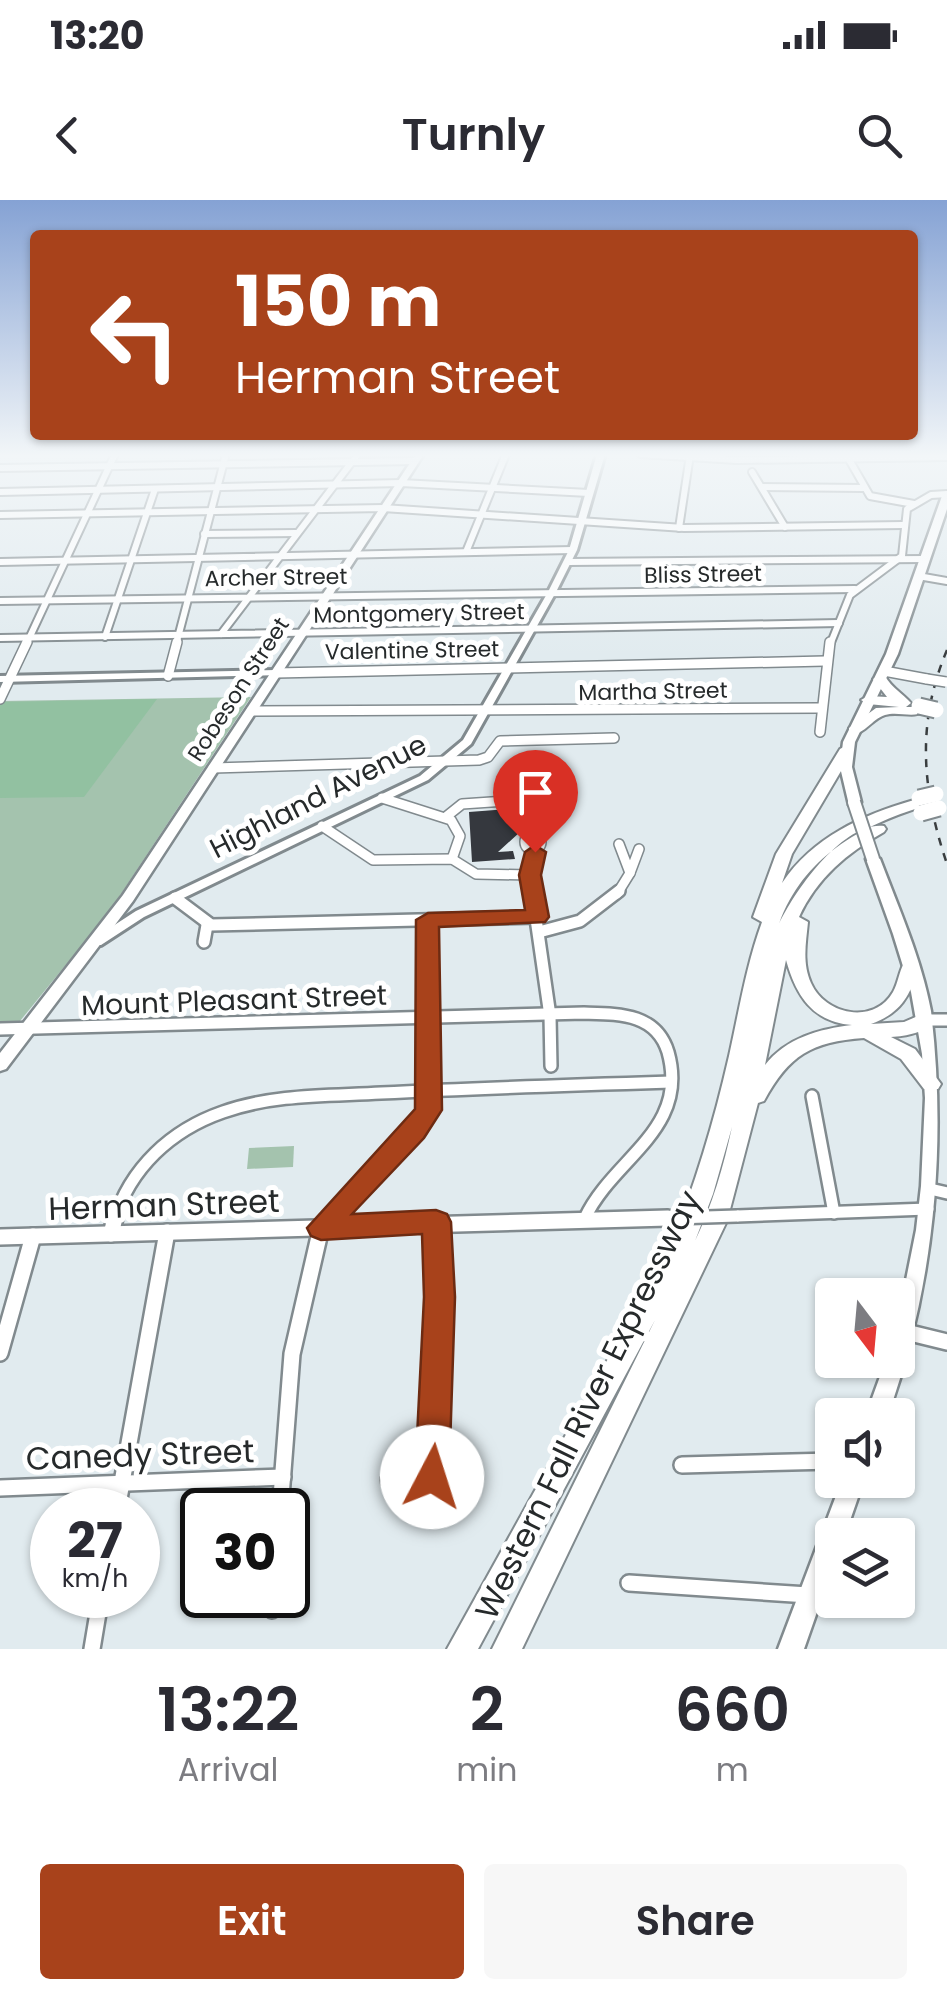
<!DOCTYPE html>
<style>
body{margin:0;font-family:Poppins,sans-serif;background:#f7f7f7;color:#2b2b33;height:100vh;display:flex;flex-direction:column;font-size:38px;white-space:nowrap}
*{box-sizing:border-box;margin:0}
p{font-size:32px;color:#7c7c81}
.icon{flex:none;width:55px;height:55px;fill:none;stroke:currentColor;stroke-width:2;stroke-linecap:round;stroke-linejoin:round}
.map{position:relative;height:1449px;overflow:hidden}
.details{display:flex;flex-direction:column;background:#fff;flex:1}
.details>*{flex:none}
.hud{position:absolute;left:30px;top:30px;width:888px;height:210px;border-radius:10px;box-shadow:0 2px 8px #0004;background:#a8421b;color:#fff;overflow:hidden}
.needle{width:65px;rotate:164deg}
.fabs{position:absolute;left:815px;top:1078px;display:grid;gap:20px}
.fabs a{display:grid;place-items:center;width:100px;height:100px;border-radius:10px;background:#fff;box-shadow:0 2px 8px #0004;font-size:50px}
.speed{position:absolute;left:30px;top:1288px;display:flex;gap:20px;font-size:50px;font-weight:700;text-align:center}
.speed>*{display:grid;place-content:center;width:130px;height:130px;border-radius:50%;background:#fff;box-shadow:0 2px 8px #0004;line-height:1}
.speed small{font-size:25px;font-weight:400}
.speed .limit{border:5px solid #111;border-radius:15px;background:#fff;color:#111}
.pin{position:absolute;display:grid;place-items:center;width:85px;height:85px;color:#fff;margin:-102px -42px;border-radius:50% 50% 50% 0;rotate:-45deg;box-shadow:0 0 10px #0007}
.pin .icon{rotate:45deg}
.me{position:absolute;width:110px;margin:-55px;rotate:5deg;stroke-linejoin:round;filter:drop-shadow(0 0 8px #0008)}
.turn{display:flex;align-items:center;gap:35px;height:210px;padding:0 40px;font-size:45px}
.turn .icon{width:130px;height:130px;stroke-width:2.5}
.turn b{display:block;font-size:70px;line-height:85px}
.eta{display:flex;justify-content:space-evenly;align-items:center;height:170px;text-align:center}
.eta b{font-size:60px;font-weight:600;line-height:70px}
.cta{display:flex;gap:20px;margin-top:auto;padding:20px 40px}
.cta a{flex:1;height:115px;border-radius:10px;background:#a8421b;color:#fff;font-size:40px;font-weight:600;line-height:115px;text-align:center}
.cta a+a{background:#f7f7f7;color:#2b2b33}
.status{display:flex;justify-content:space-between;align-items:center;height:70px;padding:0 50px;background:#fff;direction:ltr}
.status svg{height:28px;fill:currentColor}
header{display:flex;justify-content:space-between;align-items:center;height:130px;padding:0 40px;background:#fff;font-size:45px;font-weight:600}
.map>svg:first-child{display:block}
</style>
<div class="status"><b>13:20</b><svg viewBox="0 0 49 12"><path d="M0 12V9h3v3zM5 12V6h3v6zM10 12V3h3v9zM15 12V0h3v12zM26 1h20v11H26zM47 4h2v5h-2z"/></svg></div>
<header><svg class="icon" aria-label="back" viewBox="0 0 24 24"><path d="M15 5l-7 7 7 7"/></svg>Turnly<svg class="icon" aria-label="search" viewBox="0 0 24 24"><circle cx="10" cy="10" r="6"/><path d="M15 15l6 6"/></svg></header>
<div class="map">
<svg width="947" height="1449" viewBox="0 0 947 1449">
<rect width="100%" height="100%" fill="#e1ebef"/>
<g fill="#a4c3ae">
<path d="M251,497L109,712L20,821L0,822V501Z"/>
<path d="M294,946L293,967L247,969L249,948Z"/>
</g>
<path fill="#92c1a1" d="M157,499L84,597L0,598V502Z"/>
<path fill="#35383e" d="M508,609L509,622L541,621L543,632H520L498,652L513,651L515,659L472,662L469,612Z"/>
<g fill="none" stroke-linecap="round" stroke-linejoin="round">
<g stroke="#818a8e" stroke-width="10">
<g id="minor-far3">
<path d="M641,254L737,260L947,257"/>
<path d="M847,256L870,296L914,304"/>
<path d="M0,268L415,261"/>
<path d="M752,272L785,327"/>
<path d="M762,287L864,288"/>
<path d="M0,292L401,283L589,293"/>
<path d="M0,315L383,308L684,328L903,325"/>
<path d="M679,328L690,255"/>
<path d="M204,334L296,333"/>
<path d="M466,352L506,254"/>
<path d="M0,362L573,350"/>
<path d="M568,362L924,359"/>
<path d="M918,376L947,381"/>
<path d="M0,401L855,389"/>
<path d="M221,434L358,254"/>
<path d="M105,437L155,289"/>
<path d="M0,438L839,423"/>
<path d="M26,445L115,254"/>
<path d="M176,445L226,254"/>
<path d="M830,445L850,395L902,356L907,309L931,295L947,294"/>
</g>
</g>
<g stroke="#818a8e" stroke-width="12">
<g id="minor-far2">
<path d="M884,471L927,479"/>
<path d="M276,473L825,461"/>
<path d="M168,476L177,442"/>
<path d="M0,499L27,442"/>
<path d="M251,511L820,508"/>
<path d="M820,532L830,442"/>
<path d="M213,568L479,560L488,557L500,541L614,538"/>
<path d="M382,598L451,620L460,636L452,659"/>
<path d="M447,616L462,604L506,601"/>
<path d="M322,626L373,660L452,659L476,674L530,675"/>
<circle cx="533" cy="642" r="8"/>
<path d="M630,673L639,649"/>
<path d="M530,675L533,694"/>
<path d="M617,694L630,673L619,644"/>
</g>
</g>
<g stroke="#818a8e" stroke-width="16">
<g id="minor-far1">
<path d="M532,691L550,816L551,866"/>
<path d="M175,698L211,725L537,717"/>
<path d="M539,732L580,721L619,691"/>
<path d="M204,742L207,725"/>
<path d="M925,820H947"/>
<path d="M0,829L584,813C619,814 656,813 668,852C690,930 613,958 585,1018"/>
<path d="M812,896L834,1013"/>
<path d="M930,989L947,993"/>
<path d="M737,1016L928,1009"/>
<path d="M114,1021C130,968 171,930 223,912C274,894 328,896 381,893C478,888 574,885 671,882"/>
<path d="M328,1021L414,931L428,910V720"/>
<path d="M579,1021L675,1018"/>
</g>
</g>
<g stroke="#818a8e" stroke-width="20">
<g id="minor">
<path d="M111,1034L115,1018"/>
<path d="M0,1037L668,1018"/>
<path d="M906,1132L947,1142"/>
<path d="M0,1153L33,1036"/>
<path d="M682,1265L832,1261"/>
<path d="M389,1280L432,1277L439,1097L436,1022"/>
<path d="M0,1288L283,1277"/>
<path d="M117,1310L167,1032"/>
<path d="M280,1310L292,1154L321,1028L330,1018"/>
<path d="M629,1383L808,1395"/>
<path d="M272,1410L273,1395"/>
<path d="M92,1449L101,1395"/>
</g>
</g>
<g stroke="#818a8e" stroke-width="6">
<g id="tertiary">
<path d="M597,254H605L577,350L556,392L471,544L428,580L144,717L101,745H93L91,742L93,739L136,711L420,576L463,540L548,392L569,350Z"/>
<path d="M276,470L279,471V475L0,482V476Z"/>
</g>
</g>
<g stroke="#818a8e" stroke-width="5">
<g id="secondary">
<path d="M416,254H424L133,701L6,869L0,871V853L123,695Z"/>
<path d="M947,293V309L898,454L855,542L852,567L861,602L854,606L849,605L840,567L843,542L886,454L942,296Z"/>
<path d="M873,655L880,659C899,709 921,758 931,811C947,947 934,1086 888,1215H866L886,1160H898V1120L916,1030L921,986L925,898L922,854L911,792L893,734L866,659Z"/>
<path d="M842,1280H864L845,1335H832V1369L804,1449H778Z"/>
</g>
</g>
<g stroke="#818a8e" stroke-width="4">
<g id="motorway">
<path d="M880,475L885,476C892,488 902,493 911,503L906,507H919L926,511C913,519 899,511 885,515C870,520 866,535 849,534V528L876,508L899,507L868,504L861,500L868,496L887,497L873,479Z"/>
<path d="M847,545L854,549L792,654L782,683C813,637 862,615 914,600L919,598L927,603L924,606C860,626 803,657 779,724C794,692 843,621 884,626L886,629L884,632C847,653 817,678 799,717L808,722C806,743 802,763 811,783C825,815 874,825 893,792C898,783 899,772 904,763H916L919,767C910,796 901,813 871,824L904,822L925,813L932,815L935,820C925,833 907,836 891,837L915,849L941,884L938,889H924L901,859L864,838C811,842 789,855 764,901L758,903L727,1021L522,1449H492L655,1120L478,1449H447L670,1047C695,985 714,922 729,856C739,811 746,766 762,722L753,717L776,654L840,549ZM786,760C796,795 812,822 852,825C819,829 786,838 765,865ZM732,927C724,965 712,1006 695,1041L713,994Z"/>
</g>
</g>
<use href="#minor-far3" stroke="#fff" stroke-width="6"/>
<use href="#minor-far2" stroke="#fff" stroke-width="9"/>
<use href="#minor-far1" stroke="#fff" stroke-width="11"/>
<use href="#minor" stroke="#fff" stroke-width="15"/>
<use href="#tertiary" fill="#fff" fill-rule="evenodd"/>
<use href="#secondary" fill="#fff" fill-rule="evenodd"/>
<use href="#motorway" fill="#fff" fill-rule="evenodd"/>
<path stroke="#3a3e40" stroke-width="2.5" stroke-dasharray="8 8" stroke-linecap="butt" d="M947,450C916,523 922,590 947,664"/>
<g stroke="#818a8e" stroke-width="12" stroke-linecap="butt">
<path id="minor-bridge-far1" d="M927,479L946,482"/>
</g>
<g stroke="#818a8e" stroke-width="16" stroke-linecap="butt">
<path id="minor-bridge" d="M675,1018L737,1016"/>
</g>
<g stroke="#818a8e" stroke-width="16" stroke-linecap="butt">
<path id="secondary-bridge" d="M854,602L873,659"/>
</g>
<g stroke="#818a8e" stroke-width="19" stroke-linecap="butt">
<g id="motorway-bridge">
<path d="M919,506L936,510"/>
<path d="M919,598L936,594"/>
<path d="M921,613L939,608"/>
</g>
</g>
<use href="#minor-bridge-far1" stroke="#fff" stroke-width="9"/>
<use href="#minor-bridge" stroke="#fff" stroke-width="11"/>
<use href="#secondary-bridge" stroke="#fff" stroke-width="12"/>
<use href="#motorway-bridge" stroke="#fff" stroke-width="15"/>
</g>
<linearGradient id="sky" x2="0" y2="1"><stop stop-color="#85a2d4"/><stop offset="0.56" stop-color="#f2f6f8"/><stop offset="1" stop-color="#f2f6f8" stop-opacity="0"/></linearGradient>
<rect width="947" height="456" fill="url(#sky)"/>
<path fill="#a8421b" stroke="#6d2b12" stroke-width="2.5" d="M535,645L546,652L541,675L549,717L545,722L439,727L442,910L424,938L352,1014L436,1010L447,1014L451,1022L455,1097L449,1277L444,1289L432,1294L420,1289L415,1277L424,1097L422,1034L321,1040L311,1036L307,1028L415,909L416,720L428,713L525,710L519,675L525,652Z"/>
<g text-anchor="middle" stroke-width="10" stroke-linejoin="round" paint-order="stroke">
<g font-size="22" fill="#262a2b" stroke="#fff">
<text transform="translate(703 374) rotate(-1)" y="8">Bliss Street</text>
<text transform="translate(276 377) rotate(-1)" y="8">Archer Street</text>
<text transform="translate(419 413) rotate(-1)" y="8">Montgomery Street</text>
<text transform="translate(412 450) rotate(-1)" y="8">Valentine Street</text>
<text transform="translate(238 489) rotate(-57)" y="8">Robeson Street</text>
<text transform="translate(653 491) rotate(-1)" y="8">Martha Street</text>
</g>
<g font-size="28" fill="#262a2b" stroke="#fff">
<text transform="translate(318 596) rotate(-27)" y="10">Highland Avenue</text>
<text transform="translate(234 800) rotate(-2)" y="10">Mount Pleasant Street</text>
</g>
<g font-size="32" fill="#262a2b" stroke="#fff">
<text transform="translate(164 1005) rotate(-2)" y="11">Herman Street</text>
<text transform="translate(588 1205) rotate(-64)" y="11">Western Fall River Expressway</text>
<text transform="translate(140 1255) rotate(-2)" y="11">Canedy Street</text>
</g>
</g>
</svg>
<div class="fabs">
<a><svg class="needle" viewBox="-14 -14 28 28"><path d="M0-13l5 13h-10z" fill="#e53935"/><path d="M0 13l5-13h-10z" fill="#7c7c81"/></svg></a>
<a><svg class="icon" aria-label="sound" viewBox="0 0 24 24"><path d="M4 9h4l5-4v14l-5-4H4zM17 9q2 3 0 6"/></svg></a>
<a><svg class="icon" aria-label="layers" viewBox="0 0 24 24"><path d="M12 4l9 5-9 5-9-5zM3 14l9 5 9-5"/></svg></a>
</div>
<div class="speed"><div>27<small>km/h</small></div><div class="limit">30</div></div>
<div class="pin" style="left:535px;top:652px;background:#d93025"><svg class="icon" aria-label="arrive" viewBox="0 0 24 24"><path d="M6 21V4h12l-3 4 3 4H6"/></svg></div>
<svg class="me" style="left:432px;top:1277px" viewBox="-20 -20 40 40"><circle r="19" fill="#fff"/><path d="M0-13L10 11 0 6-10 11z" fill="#a8421b"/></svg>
<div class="hud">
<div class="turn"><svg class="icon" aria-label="left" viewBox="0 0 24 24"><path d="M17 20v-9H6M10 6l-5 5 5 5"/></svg><div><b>150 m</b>Herman Street</div></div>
</div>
</div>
<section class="details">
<div class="eta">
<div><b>13:22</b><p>Arrival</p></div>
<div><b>2</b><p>min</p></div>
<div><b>660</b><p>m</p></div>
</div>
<div class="cta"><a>Exit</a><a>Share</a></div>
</section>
